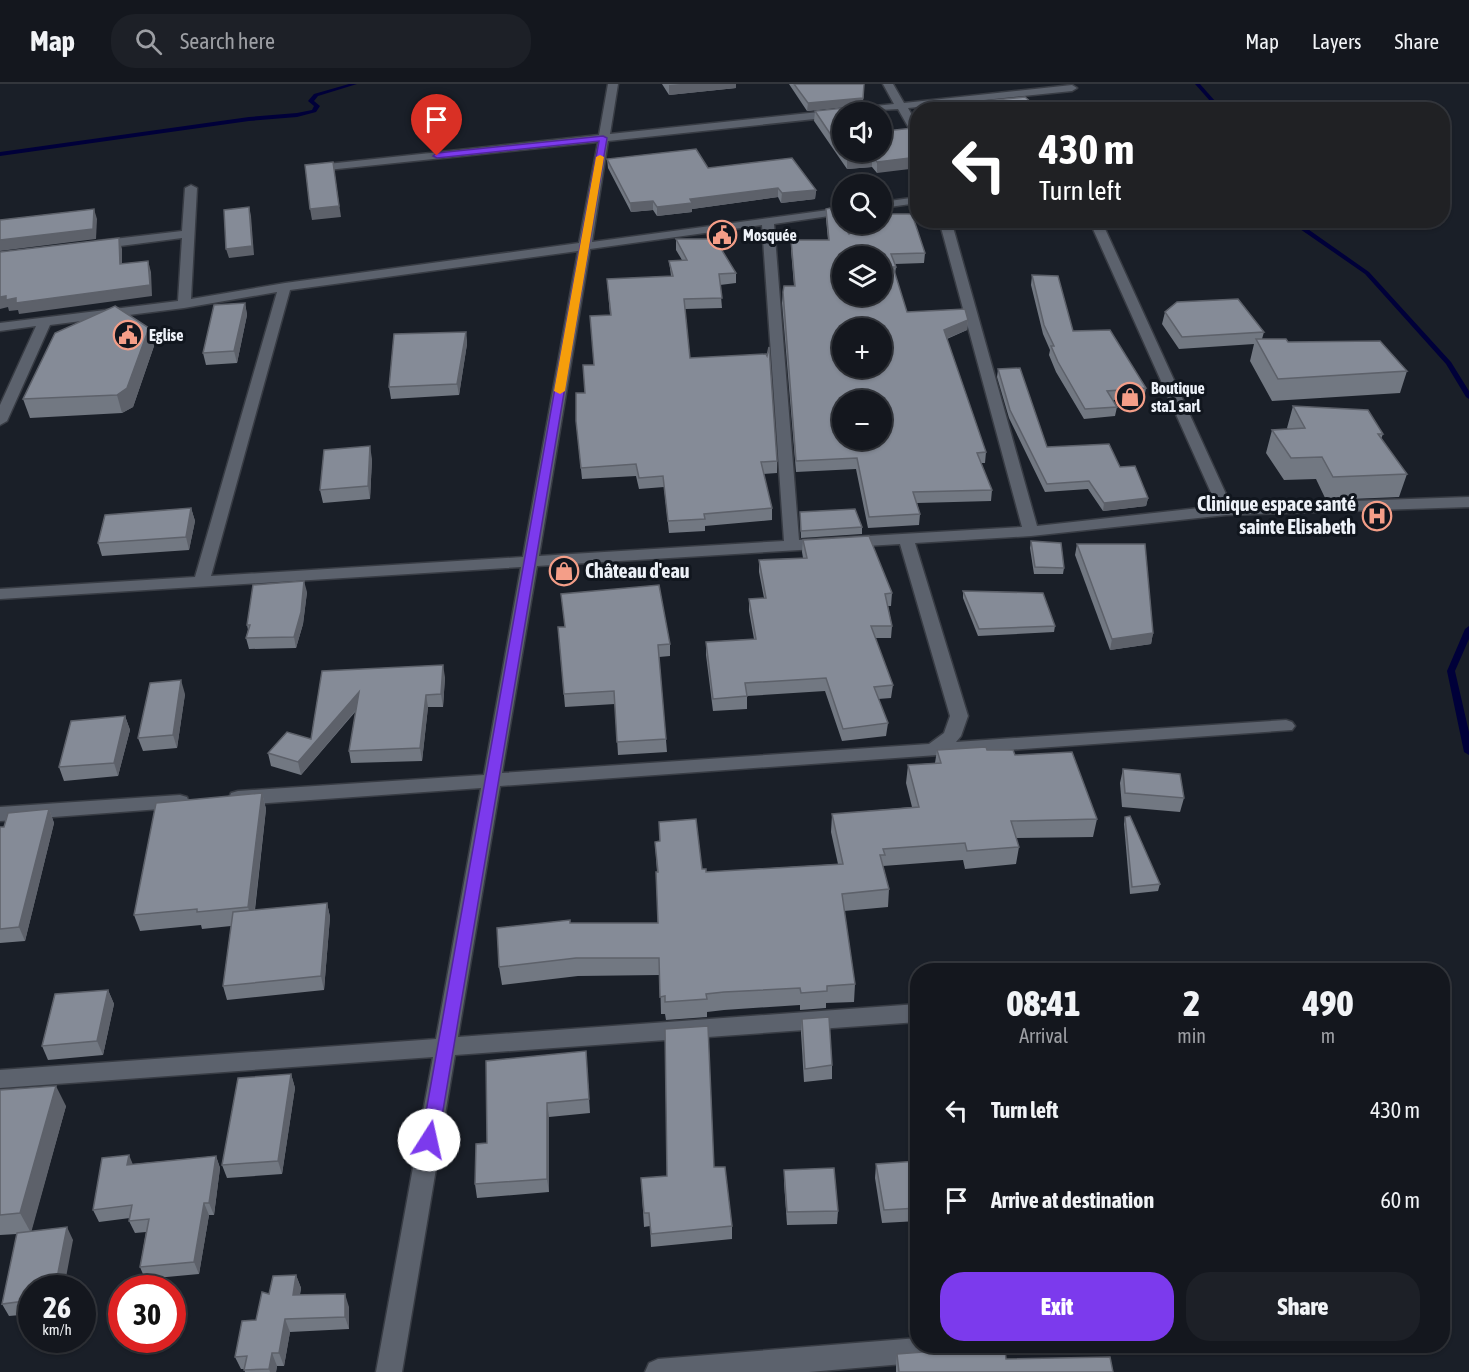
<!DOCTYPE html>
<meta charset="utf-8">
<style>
body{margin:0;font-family:"Asap Condensed",sans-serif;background:#1d2027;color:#f1f3f6;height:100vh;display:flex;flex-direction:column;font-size:22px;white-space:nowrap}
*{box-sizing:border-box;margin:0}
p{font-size:20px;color:#9d9fa4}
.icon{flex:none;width:33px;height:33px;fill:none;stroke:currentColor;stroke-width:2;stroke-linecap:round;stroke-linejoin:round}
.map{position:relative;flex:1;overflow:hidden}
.details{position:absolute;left:910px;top:879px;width:540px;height:390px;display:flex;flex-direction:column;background:#14171e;border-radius:24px;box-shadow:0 2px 4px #0004,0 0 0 2px #33363c}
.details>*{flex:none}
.hud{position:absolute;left:910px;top:18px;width:540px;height:126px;border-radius:24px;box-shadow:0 2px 4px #0004,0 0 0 2px #33363c;background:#202124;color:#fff;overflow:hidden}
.buttons{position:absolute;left:832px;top:18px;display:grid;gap:12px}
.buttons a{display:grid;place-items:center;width:60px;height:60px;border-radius:50%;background:#14171e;box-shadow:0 2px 4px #0004,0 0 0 2px #33363c;font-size:30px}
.speed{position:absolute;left:18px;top:1191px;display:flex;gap:12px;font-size:30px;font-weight:700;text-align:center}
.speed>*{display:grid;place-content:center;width:78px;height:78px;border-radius:50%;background:#14171e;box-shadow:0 2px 4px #0004,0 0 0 2px #33363c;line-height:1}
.speed small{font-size:15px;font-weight:400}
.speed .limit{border:9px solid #d22;background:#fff;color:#111}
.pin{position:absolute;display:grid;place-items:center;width:51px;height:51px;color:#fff;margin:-62px -26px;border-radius:50% 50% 50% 0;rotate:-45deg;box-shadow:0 0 6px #0007}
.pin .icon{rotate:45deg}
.me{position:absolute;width:66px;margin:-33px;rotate:10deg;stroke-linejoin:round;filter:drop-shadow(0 0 4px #0008)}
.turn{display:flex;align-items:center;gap:21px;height:126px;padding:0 30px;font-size:27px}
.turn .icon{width:78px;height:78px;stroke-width:2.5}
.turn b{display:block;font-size:42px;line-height:51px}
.eta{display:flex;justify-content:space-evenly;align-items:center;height:102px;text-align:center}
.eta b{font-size:36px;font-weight:800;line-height:42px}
.primary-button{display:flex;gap:12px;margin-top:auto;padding:12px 30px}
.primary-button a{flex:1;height:69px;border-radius:24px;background:#7c3aed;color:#fff;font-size:24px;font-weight:800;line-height:69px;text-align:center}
.primary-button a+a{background:#1d2027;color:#f1f3f6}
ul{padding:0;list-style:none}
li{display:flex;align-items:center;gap:18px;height:90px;padding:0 30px}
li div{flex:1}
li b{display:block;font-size:22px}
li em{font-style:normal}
header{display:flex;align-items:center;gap:36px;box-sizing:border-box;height:84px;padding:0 30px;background:#14171e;border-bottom:2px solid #33363c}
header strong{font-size:28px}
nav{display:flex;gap:33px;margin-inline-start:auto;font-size:21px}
.search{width:420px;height:54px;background:#1d2027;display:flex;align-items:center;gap:15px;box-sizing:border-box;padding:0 21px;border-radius:24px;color:#9d9fa4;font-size:22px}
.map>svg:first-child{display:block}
</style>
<header>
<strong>Map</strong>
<div class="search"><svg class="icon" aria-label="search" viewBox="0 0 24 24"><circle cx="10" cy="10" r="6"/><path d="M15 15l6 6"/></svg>Search here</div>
<nav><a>Map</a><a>Layers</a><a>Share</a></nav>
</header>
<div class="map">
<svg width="1469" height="1288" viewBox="0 0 1469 1288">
<rect width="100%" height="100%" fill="#1a1f28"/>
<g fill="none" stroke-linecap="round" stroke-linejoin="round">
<g fill="#000039" fill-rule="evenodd">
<path d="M349,0H357L318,12L314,17L320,22L316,28L297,33L249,37L0,72V68L249,33L297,29L312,26L314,22L308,17L314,10Z"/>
<path d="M1195,0H1200L1223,26H1218Z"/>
<path d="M1287,136H1295L1369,188L1451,278L1469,307V315L1466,313L1446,280L1365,190Z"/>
<path d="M1469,542V555L1455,587L1469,648V671L1464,668L1447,587L1465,545Z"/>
</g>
<g stroke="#383c44" stroke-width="3">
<g id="minor">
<path d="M608,0H618L610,50L894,20L883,0H893L904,19L1072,1L1077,4L1072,7L908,24L918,42V54L914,53L898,25L843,28V32L608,57L592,158L843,124V130L774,140L799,456L1022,443L939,136H951L1037,442L1217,422L1089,136H1101L1231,421L1469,413V423L1226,431L1031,452L915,459L968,632L961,652L956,658L1286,636L1292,638L1295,642L1292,646L500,702L458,953L918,920V938L455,971L402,1288H376L433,973L0,1004V986L436,955L481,704L238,721L231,719L229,714L231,709L238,707L484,691L521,483L0,515V505L195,493L277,208L184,224L50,241L7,337L0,341V321L36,242L0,247V239L178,217L182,154L97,165L91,161L97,157L182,147L185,104L191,101L197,104L191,215L285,199L579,159L598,58L318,87L312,84L318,81L599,51ZM762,141L784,457L539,472L590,165ZM578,167L523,473L211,492L290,206ZM900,460L950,632L944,649L929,660L502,689L537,482Z"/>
<path d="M918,113V119L882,124V118Z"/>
<path d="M180,711L187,713L189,718L187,723L0,737V723Z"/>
<path d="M918,1254V1262H987L983,1271L974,1274L809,1288H645L649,1279L658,1275Z"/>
</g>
</g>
<use href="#minor" fill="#5c626d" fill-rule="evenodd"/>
</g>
<g fill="#727882">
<path d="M662,0H736V4L669,11Z"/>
<path d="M789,0H864L863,19L882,68L877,89L872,83L847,85L814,37L815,27L844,24V23L807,27Z"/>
<path d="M965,19L1040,26H964Z"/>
<path d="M607,75L708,84L816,106L815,115L781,119L778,113L692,125V128L657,132L653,126L631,128L608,84Z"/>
<path d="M826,125L849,150L925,169L924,179L895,180L896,183L895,190L907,228L968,236L967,246L947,255L986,368L985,379H981L992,406L991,417L917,419L920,430L919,441L868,444L856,385L796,388L782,219L783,208L794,202L791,166V156H828L826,135Z"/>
<path d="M676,155L736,189V199L720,201L722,224L685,225L690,274L777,377V389L763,390L772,424V436L705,442V447L669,449L664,403L639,405L636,392L582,395L576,337L610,231L607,195L671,192L669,177L682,176L676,166Z"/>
<path d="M1032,191L1073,247L1146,304L1144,314L1113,316L1117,323L1115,332L1084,335L1056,288L1049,271L1050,266L1043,250L1031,201Z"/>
<path d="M245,219L247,231L237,279L206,281L203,269Z"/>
<path d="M1165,228L1264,248L1262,255L1288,258L1407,287L1400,309L1272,317L1250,277L1254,260L1179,265L1162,240Z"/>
<path d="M149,244L154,262L133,323L122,329L30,334L23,315Z"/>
<path d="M466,248L467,260L459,311L391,315L389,303Z"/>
<path d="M998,285L1047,363L1120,383L1148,414L1146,422L1103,427L1088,405L1045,408L1009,334L997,293Z"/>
<path d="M1293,322L1383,350L1381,355L1407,390L1399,413L1326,416L1316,395L1284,396L1266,369L1272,346L1288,345L1287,344Z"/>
<path d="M372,375L370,415L323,419L320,406Z"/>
<path d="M191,424L195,437L189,466L102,472L98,459Z"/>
<path d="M800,428L862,443V450L801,454Z"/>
<path d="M803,456L892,509L891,522H888L892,542L891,554H875L893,601L891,614L878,615L888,639L886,652L842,657L825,607L747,612V625L713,627L706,571V558L754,555L749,527V515L764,514L759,488V476L803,474L802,468Z"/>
<path d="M1031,457L1064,484L1063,490H1034L1030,464Z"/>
<path d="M1077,460L1153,549L1151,560L1110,566L1075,471Z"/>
<path d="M963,507L1055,542L1054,548L978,552L963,514Z"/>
<path d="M307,508L303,540L296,564L249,565L246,554L248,546L247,541Z"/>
<path d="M561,510L670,560V572L659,573L667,668L618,671L615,620L565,623L558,543H565Z"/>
<path d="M322,587L445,593L443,623H428L422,677L351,679L349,667L356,627L301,691L271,682L268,669L311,655Z"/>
<path d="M185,610L177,664L143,667L138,654Z"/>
<path d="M125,632L130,646L118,692L64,697L59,683Z"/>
<path d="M937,666H987L1015,671L1097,735L1093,753L1016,754L1019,763L1016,780L965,785L963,776L883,782L889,805L888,823L844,827L855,900L854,918L826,919V924L800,926V921L724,926L707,928V933L666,936L665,930H661L660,891L578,892L502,901L499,883L570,839H658L657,788L655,758L660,757L659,738L702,785L706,788L838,780L831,748L832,730L912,723L906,699L908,681L935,679Z"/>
<path d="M1123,685L1184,714L1180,728L1122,723L1120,699Z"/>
<path d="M262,709L266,725L255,826L327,819L330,833L324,906L227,916L223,902L231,842L202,845L201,841L140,847L134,831Z"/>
<path d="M49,725L54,739L25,857L0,859V743H4Z"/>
<path d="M1125,733L1160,800L1158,807L1130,810L1124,740Z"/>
<path d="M108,906L114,920L103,971L48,976L42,962Z"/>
<path d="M802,935L832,981V995L804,998L801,949Z"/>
<path d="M586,967L590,1029L549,1033V1108L477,1114L475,1100L487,1059Z"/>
<path d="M291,990L295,1004L282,1090L227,1094L222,1081Z"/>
<path d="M0,1006L66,1022L31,1147L73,1156L32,1204V1230L9,1232L2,1220L17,1150L0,1151Z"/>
<path d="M216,1072L220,1084L214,1131H209L199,1190L145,1195L140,1183L146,1148L135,1149L129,1137L130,1134L99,1138L93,1126L133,1080Z"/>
<path d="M918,1077V1137L882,1139L875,1094L876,1080Z"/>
<path d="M714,1083L732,1142V1155L651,1163L650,1142L644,1143L641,1094L667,1092Z"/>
<path d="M784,1086L838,1127L837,1140L787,1141L784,1099Z"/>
<path d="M296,1191L301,1204L300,1211L349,1223V1245L290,1248L284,1282H277L276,1288H245L244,1285H241L235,1273L256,1236L269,1210Z"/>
<path d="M897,1270L1006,1275L1113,1288H896V1283Z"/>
</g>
<g fill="#5d616a">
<path d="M680,0H736V4L669,11V1Z"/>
<path d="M863,14V21L807,27L808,19Z"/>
<path d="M872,72V83L847,85V75Z"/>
<path d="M918,73V84L877,89V78Z"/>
<path d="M333,78L341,133L312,136L310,125Z"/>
<path d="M778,104V113L692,125V128L657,132V123L690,115Z"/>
<path d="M816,106L815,115L781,119L782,109Z"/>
<path d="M653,117V126L631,128L630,119Z"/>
<path d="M249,123L251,132L254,171L229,174L226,165Z"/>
<path d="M94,125L97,135L96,155L0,167V156Z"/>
<path d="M119,154L122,165V191L120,180Z"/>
<path d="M148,177L151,188L152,212L19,230L18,226L9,227L8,223L0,225V213Z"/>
<path d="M245,219L247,231L237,279L234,267Z"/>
<path d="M968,236L967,246L943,256L944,246Z"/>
<path d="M149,244L154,262L133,323L122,329L117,311Z"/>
<path d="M466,248L467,260L459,311L457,300Z"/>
<path d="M370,362L372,375L370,415L368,402Z"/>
<path d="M1148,414L1146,422L1103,427L1104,419Z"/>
<path d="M191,424L195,437L189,466L186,453Z"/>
<path d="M304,497L307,508L303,540L296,564L294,553Z"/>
<path d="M1153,549L1151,560L1110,566L1112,555Z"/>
<path d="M443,581L445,593L443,623L441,610Z"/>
<path d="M181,596L185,610L177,664L173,651Z"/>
<path d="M359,608L361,620L301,691L298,678Z"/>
<path d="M426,611L428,623L422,677L420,664Z"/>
<path d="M125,632L130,646L118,692L114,679Z"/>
<path d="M262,709L266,725L253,840L248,823Z"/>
<path d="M49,725L54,739L25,857L19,843Z"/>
<path d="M327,819L330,833L324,906L321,892Z"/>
<path d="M108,906L114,920L103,971L97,957Z"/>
<path d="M291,990L295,1004L282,1090L278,1077Z"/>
<path d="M56,1002L66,1022L31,1149L20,1129Z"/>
<path d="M547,1019L549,1033V1108L547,1095Z"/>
<path d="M129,1071L134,1083L127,1081Z"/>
<path d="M216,1072L220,1084L214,1131L209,1119Z"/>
<path d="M204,1119L209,1131L199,1190L194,1178Z"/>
<path d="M67,1143L73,1156L64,1204H55Z"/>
<path d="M296,1191L301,1204L297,1224L293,1211Z"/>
<path d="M345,1210L349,1223V1245L345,1233Z"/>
<path d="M285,1235L290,1248L284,1282L279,1269Z"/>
<path d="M272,1269L277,1282L276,1288H270L269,1285Z"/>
</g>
<g fill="#858b97" stroke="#5d616a" stroke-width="1.5" fill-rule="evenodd">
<path d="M794,0H864L863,14L808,19Z"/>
<path d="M1025,13L1040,26H971L965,19Z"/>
<path d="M863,19L870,28H843V68H882V43L886,47L913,44L918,46V73L877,78L872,72L847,75L815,27L844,24L846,20Z"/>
<path d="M696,65L708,84L792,74L816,106L782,109L778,104L690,115L692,119L657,123L653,117L630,119L607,75Z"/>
<path d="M333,78L339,122L310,125L305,81Z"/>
<path d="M249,123L252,162L226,165L224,126Z"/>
<path d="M830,124L849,150L864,140H882V130H912L925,169L891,170L896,183H893L907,228L965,225L968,236L944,246L986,368L977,369L992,406L913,408L920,430L869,433L857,374L796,377L783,208L784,202H795L791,156H829L826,125ZM843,172H882V212H843ZM843,244H882V284H843ZM843,316H882V356H843Z"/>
<path d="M94,125L93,145L0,156V136Z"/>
<path d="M119,154L120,180L148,177L150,201L16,219V214L6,216V212L0,213V168Z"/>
<path d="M676,155H715L736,189L719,190L722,214L684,215L690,274L766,270L767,272L769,263L777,377L761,378L772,424L704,430L705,435L668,437L663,392L639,394L636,380L581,384L576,337V309H585L583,281H594L590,232L611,231L607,195L673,192L669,177L687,176Z"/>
<path d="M1032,191L1058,192L1073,247L1110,246L1146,304L1107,307L1117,323L1085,325L1058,278L1051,262H1054L1044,241Z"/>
<path d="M1238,215L1264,248L1182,253L1165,228L1177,218Z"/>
<path d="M245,219L234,267L203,269L214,221Z"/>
<path d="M115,222L149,244L127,304L117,311L23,315L55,249Z"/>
<path d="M466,248L457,300L389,303L394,250Z"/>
<path d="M1256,255H1286L1288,258L1380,257L1407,287L1278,295Z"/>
<path d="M1020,284L1047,363L1109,360L1120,383L1135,382L1148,414L1104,419L1089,397L1047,400L1010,326L998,285Z"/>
<path d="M1293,322L1368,326L1383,350H1378L1407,390L1333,393L1322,373L1291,374L1272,346L1305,344Z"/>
<path d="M370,362L368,402L320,406L324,366Z"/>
<path d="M191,424L186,453L98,459L105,431Z"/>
<path d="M855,425L862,443L801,447L800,428Z"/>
<path d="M869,452L892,509L885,510L892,542H871L893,601L874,603L888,639L843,645L826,594L745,599L747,612L713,615L706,558L756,555L749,515L766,514L759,476L807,474L803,456Z"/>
<path d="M1031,457L1061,459L1064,484L1035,483Z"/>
<path d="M1077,460H1145L1153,549L1112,555Z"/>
<path d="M304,497L301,528L294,553L246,554L250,541H247L253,501Z"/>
<path d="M659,501L670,560L658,561L666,655L617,658L614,607L564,610L558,543H565L561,510Z"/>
<path d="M963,507L1043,509L1055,542L979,545Z"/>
<path d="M443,581L441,610L426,611L420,664L349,667L359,608L298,678L268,669L287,648L311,655L322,587Z"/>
<path d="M181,596L173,651L138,654L150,599Z"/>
<path d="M125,632L114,679L59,683L71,637Z"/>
<path d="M986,663L987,666H1013L1015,671L1072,668L1097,735L1011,737L1019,763L967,767L965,759L883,765L885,771H880L889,805L842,810L855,900L827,902V907L801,909L800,904L724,908L706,910L707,915L665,918V912L660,913L659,874H576L499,883L497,844L570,836V839H658L656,788H658L655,758L660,757L659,738L696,735L702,785H706V788L843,780L832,730L919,723L908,681L941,679L937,666Z"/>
<path d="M1123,685L1180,690L1184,714L1125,709Z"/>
<path d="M262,709L248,823L197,828V825L134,831L156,719Z"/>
<path d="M49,725L19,843L0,845V743H4L8,729Z"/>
<path d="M1130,732L1160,800L1132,803L1125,733Z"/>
<path d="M327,819L321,892L223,902L233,828Z"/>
<path d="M108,906L97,957L42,962L55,910Z"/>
<path d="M829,933L832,981L805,985L802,935Z"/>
<path d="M708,942L714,1083H725L732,1142L651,1150L649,1129H644L641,1094L667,1092L665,945Z"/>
<path d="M586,967L589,1015L547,1019V1095L475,1100L476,1060L487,1059L486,977Z"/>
<path d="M291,990L278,1077L222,1081L238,994Z"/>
<path d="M56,1002L20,1129L0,1131V1006Z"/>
<path d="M129,1071L127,1081L216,1072L209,1119H204L194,1178L140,1183L149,1135L129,1137L132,1121L93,1126L102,1074Z"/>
<path d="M918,1077V1124L884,1126L876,1080Z"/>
<path d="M834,1084L838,1127L787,1128L784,1086Z"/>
<path d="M67,1143L55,1204H32V1216L2,1220L17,1149Z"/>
<path d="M296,1191L293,1211L345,1210V1233L285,1235L279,1269H272L269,1285L244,1286L247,1272L235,1273L242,1237L256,1236L262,1208L269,1210L273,1192Z"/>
<path d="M963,1265H1005L1006,1275L1110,1273L1113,1288H899L897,1270Z"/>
</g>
<path fill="#7c3aed" stroke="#51269a" stroke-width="1.5" d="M603,52L607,54L438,1056L436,1061L429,1064L423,1061L421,1056L599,57L437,74L433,72L437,69Z"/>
<path fill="#f59e0b" d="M600,71L604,73L565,307L560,310L554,307L596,73Z"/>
<defs>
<g id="civic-ring" transform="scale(1.5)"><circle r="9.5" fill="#11161e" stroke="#f49e88" stroke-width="1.5"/><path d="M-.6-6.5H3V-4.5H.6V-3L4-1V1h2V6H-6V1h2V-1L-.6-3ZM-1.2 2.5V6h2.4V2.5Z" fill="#f49e88"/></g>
<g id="shop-ring" transform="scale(1.5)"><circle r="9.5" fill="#11161e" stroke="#f49e88" stroke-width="1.5"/><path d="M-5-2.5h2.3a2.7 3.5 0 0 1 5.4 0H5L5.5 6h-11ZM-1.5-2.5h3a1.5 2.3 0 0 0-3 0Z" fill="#f49e88"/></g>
<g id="hospital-ring" transform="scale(1.5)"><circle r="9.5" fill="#11161e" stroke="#f49e88" stroke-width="1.5"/><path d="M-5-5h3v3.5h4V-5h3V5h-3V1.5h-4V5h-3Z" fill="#f49e88"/></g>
</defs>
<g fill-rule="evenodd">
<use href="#civic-ring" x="722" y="151"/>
<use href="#civic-ring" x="128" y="251"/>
<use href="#shop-ring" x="1130" y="313"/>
<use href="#hospital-ring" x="1377" y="432"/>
<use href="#shop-ring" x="564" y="487"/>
</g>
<g text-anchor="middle" stroke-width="6" stroke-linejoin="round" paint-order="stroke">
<g font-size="16" font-weight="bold" fill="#edf1f8" stroke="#11161e" text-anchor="start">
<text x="743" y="157">Mosquée</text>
<text x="149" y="257">Eglise</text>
<text x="1151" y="310">Boutique<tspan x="1151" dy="18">sta1 sarl</tspan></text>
</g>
<g font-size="20" font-weight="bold" fill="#edf1f8" stroke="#11161e" text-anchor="end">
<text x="1356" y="427">Clinique espace santé<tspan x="1356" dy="23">sainte Elisabeth</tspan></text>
<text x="585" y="494" text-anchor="start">Château d'eau</text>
</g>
</g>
</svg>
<div class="buttons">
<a><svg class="icon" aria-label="sound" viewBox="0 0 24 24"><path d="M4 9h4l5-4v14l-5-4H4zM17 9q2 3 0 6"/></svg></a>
<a><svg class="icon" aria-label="search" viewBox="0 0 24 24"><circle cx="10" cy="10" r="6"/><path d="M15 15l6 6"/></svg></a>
<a><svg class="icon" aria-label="layers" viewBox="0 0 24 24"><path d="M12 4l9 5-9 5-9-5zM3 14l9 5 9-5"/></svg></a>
<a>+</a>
<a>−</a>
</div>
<div class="speed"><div>26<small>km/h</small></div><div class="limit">30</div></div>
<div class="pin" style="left:437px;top:72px;background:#d93025"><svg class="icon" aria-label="arrive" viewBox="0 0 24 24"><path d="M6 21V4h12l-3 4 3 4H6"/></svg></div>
<svg class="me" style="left:429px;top:1056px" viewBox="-20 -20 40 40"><circle r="19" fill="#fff"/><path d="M0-13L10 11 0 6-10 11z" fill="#7c3aed"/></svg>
<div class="hud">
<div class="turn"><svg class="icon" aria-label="left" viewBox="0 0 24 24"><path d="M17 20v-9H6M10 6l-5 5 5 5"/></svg><div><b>430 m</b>Turn left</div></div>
</div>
<section class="details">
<div class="eta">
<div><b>08:41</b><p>Arrival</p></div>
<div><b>2</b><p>min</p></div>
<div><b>490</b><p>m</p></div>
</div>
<ul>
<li><svg class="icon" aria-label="left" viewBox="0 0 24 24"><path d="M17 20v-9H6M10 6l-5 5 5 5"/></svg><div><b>Turn left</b></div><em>430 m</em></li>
<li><svg class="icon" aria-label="arrive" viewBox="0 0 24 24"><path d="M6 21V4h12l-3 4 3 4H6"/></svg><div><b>Arrive at destination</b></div><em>60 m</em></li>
</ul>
<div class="primary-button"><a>Exit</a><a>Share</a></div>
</section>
</div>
